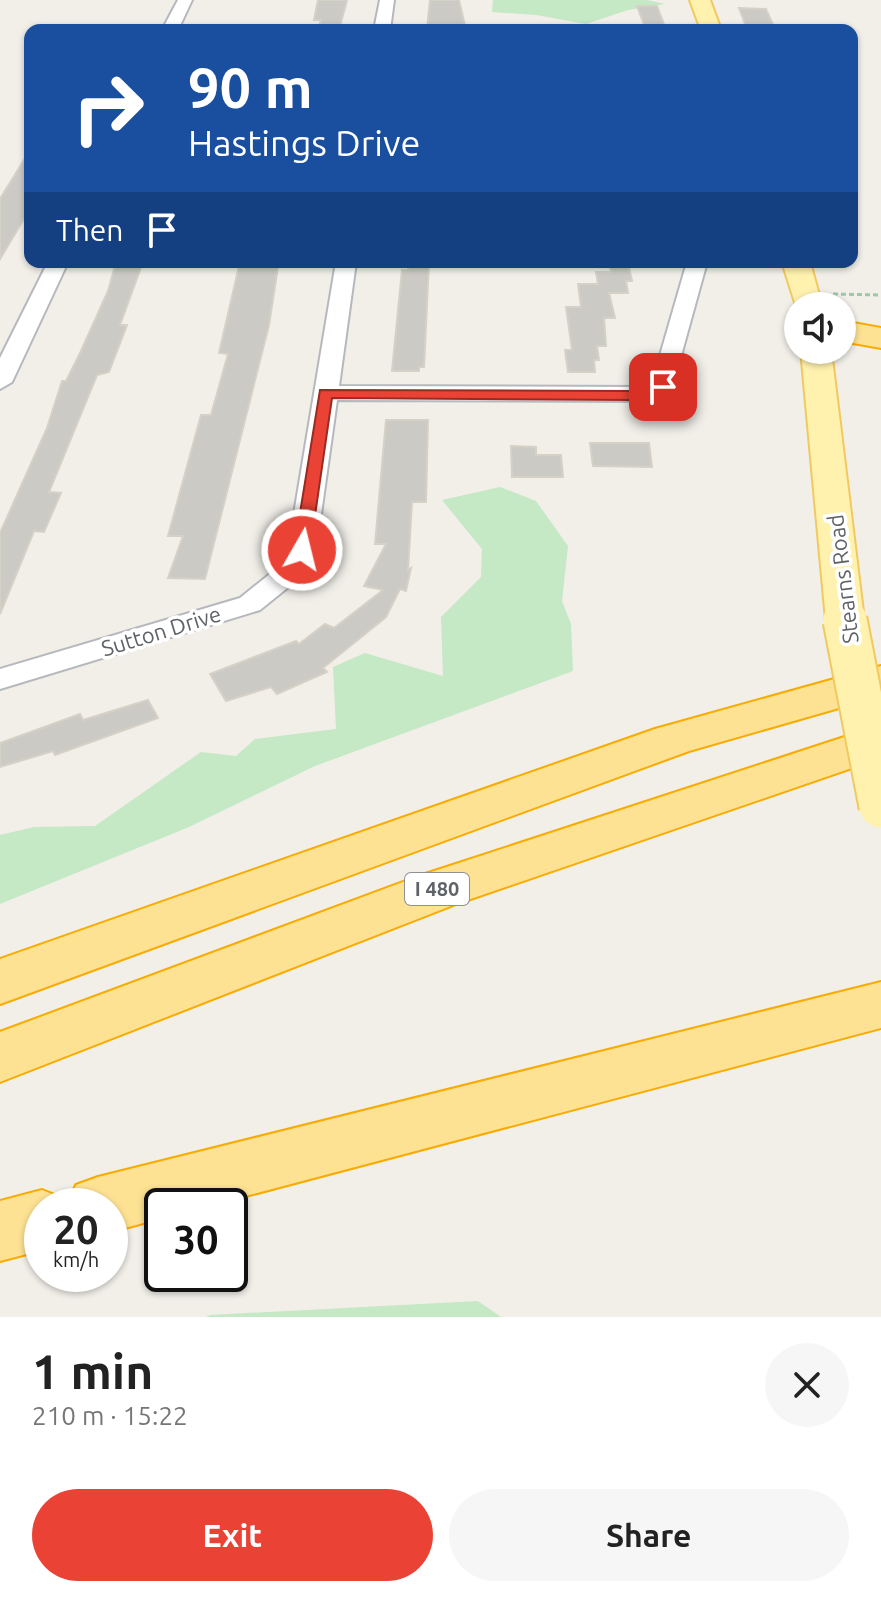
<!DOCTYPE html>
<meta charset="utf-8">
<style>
body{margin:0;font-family:Ubuntu,sans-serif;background:#f6f6f6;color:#222;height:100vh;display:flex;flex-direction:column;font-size:30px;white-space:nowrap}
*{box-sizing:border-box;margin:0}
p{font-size:26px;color:#767676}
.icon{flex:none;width:44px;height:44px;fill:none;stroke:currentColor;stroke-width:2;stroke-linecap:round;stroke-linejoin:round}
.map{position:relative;height:1317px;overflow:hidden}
.details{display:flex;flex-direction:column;background:#fff;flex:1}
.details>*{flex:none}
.guide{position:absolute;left:24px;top:24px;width:834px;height:244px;border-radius:16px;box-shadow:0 2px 6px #0004;background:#1a4fa0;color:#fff;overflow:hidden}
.fabs{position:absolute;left:784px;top:292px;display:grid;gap:16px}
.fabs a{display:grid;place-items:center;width:72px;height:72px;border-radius:50%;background:#fff;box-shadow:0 2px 6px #0004;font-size:40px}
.speed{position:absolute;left:24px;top:1188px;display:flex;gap:16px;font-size:40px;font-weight:700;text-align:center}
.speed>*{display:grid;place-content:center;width:104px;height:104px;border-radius:50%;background:#fff;box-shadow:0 2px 6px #0004;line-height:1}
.speed small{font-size:20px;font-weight:400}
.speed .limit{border:4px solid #111;border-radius:12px;background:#fff;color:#111}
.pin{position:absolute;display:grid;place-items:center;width:68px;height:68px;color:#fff;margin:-34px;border-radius:16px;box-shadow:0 4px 12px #0006}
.me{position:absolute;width:88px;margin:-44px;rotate:8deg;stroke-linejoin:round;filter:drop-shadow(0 0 6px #0008)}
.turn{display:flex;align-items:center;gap:28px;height:168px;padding:0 32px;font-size:36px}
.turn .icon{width:104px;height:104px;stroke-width:2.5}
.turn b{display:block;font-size:56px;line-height:68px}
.then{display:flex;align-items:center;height:76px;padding:0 32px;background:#0003;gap:16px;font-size:30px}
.round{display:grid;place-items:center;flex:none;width:84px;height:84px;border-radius:42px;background:#f6f6f6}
.headline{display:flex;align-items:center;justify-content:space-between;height:136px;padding:0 32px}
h1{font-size:48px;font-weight:700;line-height:60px}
.primary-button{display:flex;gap:16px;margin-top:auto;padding:16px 32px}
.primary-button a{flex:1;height:92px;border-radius:48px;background:#ea4335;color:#fff;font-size:32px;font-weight:700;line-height:92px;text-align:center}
.primary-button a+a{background:#f6f6f6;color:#222}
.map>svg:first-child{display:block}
</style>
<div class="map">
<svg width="881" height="1317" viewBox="0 0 881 1317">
<rect width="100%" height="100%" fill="#f1efe8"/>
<g fill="#c5e8c5">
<path d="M493,0H647L665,4L628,10L586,24L536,15L492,12Z"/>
<path d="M500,487L536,501L568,546L562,601L571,624L573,671L315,766L189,827L0,904V835L34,827L95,826L201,752L236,756L255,739L336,729L333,667L365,653L443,676L441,617L481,577L482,549L442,500Z"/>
<path d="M478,1301L501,1317H206L210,1315Z"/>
</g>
<g fill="#cccac5" stroke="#d6d1c6" stroke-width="2">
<path d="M318,0H347L339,30H318L321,20H314Z"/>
<path d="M430,0H459L466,30L427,29Z"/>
<path d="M637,6H657L665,27H645Z"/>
<path d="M739,8L766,9L775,29H747Z"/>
<path d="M30,150V209L0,259V199Z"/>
<path d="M116,262H143L120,325H127L109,372L97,375L49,492L61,493L44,532L34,531L0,614V533L47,428L62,381H66L81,351L108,291Z"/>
<path d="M408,262H429L424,367H419V371H392L402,270H408Z"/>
<path d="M609,262H628L632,281H626L628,293H609L615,318H604L606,346H597L599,360H594L595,372H568L565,350H572L566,307H581L578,284H598L596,272H611Z"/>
<path d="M239,266L278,267L269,325L205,579L168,578L183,536H168L201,415H211L228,354L219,353Z"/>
<path d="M386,420H428L426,502H412L408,570L411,568L406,591L400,589L386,617L323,668L327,672L277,694L271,687L226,701L210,674L296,641L299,644L325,624L334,628L383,590L364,586L386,544H375Z"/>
<path d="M590,443H649L652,467L593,466Z"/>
<path d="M511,446L536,447V455H561L563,477H512Z"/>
<path d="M148,700L158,718L55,755L53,751L0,767V743L80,714L83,720Z"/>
</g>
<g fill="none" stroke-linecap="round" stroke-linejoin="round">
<g stroke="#b5b8bc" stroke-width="4">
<g id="minor">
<path d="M178,0H192L178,30H162Z"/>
<path d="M380,0H394L390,30H374Z"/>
<path d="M48,262H68L12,382L0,389V358Z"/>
<path d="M336,262H356L339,386L646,387L652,383L687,262H707L671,392L650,401L337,400L316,550L291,585L260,610L0,689V669L240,598L271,573L288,550Z"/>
</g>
</g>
<g stroke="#f2c960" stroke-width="4">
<g id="major">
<path d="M690,0H710L721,30H701Z"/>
<path d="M782,262H810L822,306H798V312Z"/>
<path d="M801,350H831L864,620L859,629L845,632L831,629L826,620Z"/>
</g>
</g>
<g stroke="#f9ab00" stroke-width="4">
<g id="highway">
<path d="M842,321L881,328V348L842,341Z"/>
<path d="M881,666V696L689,751L0,1004V959L655,729Z"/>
<path d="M881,725V758L456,904L0,1082V1032L419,876Z"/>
<path d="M881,982V1028L208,1206H162V1218L110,1232V1206H42V1250L0,1261V1201L42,1190L65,1199L67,1205L76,1185L98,1177Z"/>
</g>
</g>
<path stroke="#9cc7a9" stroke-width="3" stroke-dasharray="5 3" stroke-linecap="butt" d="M833,294L881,295"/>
<use href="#minor" fill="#fff" fill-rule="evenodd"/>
<use href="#major" fill="#fff2af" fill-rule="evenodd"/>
<use href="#highway" fill="#fde293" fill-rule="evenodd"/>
<g stroke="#f2c960" stroke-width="47" stroke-linecap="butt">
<path id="major-bridge" d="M845,620L881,806"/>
</g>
<use href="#major-bridge" stroke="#fff2af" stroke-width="43"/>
</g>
<path fill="#ea4335" stroke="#982c22" stroke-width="2" d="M663,382L668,384V390L655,397L632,400L332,398L310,550L302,555L294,550L320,390L632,391Z"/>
<g text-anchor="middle" stroke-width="7" stroke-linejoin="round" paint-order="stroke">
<rect fill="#fff" stroke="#8f9295" stroke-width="2" x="405" y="873" width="64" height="32" rx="6"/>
<g font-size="20" font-weight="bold" fill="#5f6368">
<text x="437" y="896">I 480</text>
</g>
<g font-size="22" fill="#5f6368" stroke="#fff">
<text transform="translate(843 579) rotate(-97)" y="8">Stearns Road</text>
<text transform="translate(161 631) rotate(-17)" y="8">Sutton Drive</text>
</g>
</g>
</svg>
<div class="fabs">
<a><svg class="icon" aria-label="sound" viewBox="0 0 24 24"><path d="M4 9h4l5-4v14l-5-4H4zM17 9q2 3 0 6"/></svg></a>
</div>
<div class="speed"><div>20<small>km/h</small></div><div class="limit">30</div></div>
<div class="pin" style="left:663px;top:387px;background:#d93025"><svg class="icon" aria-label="arrive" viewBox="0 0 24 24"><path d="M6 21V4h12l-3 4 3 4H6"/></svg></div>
<svg class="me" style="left:302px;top:550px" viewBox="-20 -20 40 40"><circle r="17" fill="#ea4335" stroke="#fff" stroke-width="3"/><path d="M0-11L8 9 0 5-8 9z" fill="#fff"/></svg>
<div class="guide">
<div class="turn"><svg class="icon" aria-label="right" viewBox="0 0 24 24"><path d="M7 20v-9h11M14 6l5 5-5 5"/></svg><div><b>90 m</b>Hastings Drive</div></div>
<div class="then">Then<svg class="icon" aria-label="arrive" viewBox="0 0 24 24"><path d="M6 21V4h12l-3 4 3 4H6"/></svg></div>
</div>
</div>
<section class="details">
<div class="headline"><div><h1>1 min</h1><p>210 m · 15:22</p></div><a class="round"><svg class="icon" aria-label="close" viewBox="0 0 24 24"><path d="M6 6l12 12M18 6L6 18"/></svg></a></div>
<div class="primary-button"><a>Exit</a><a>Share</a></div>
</section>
